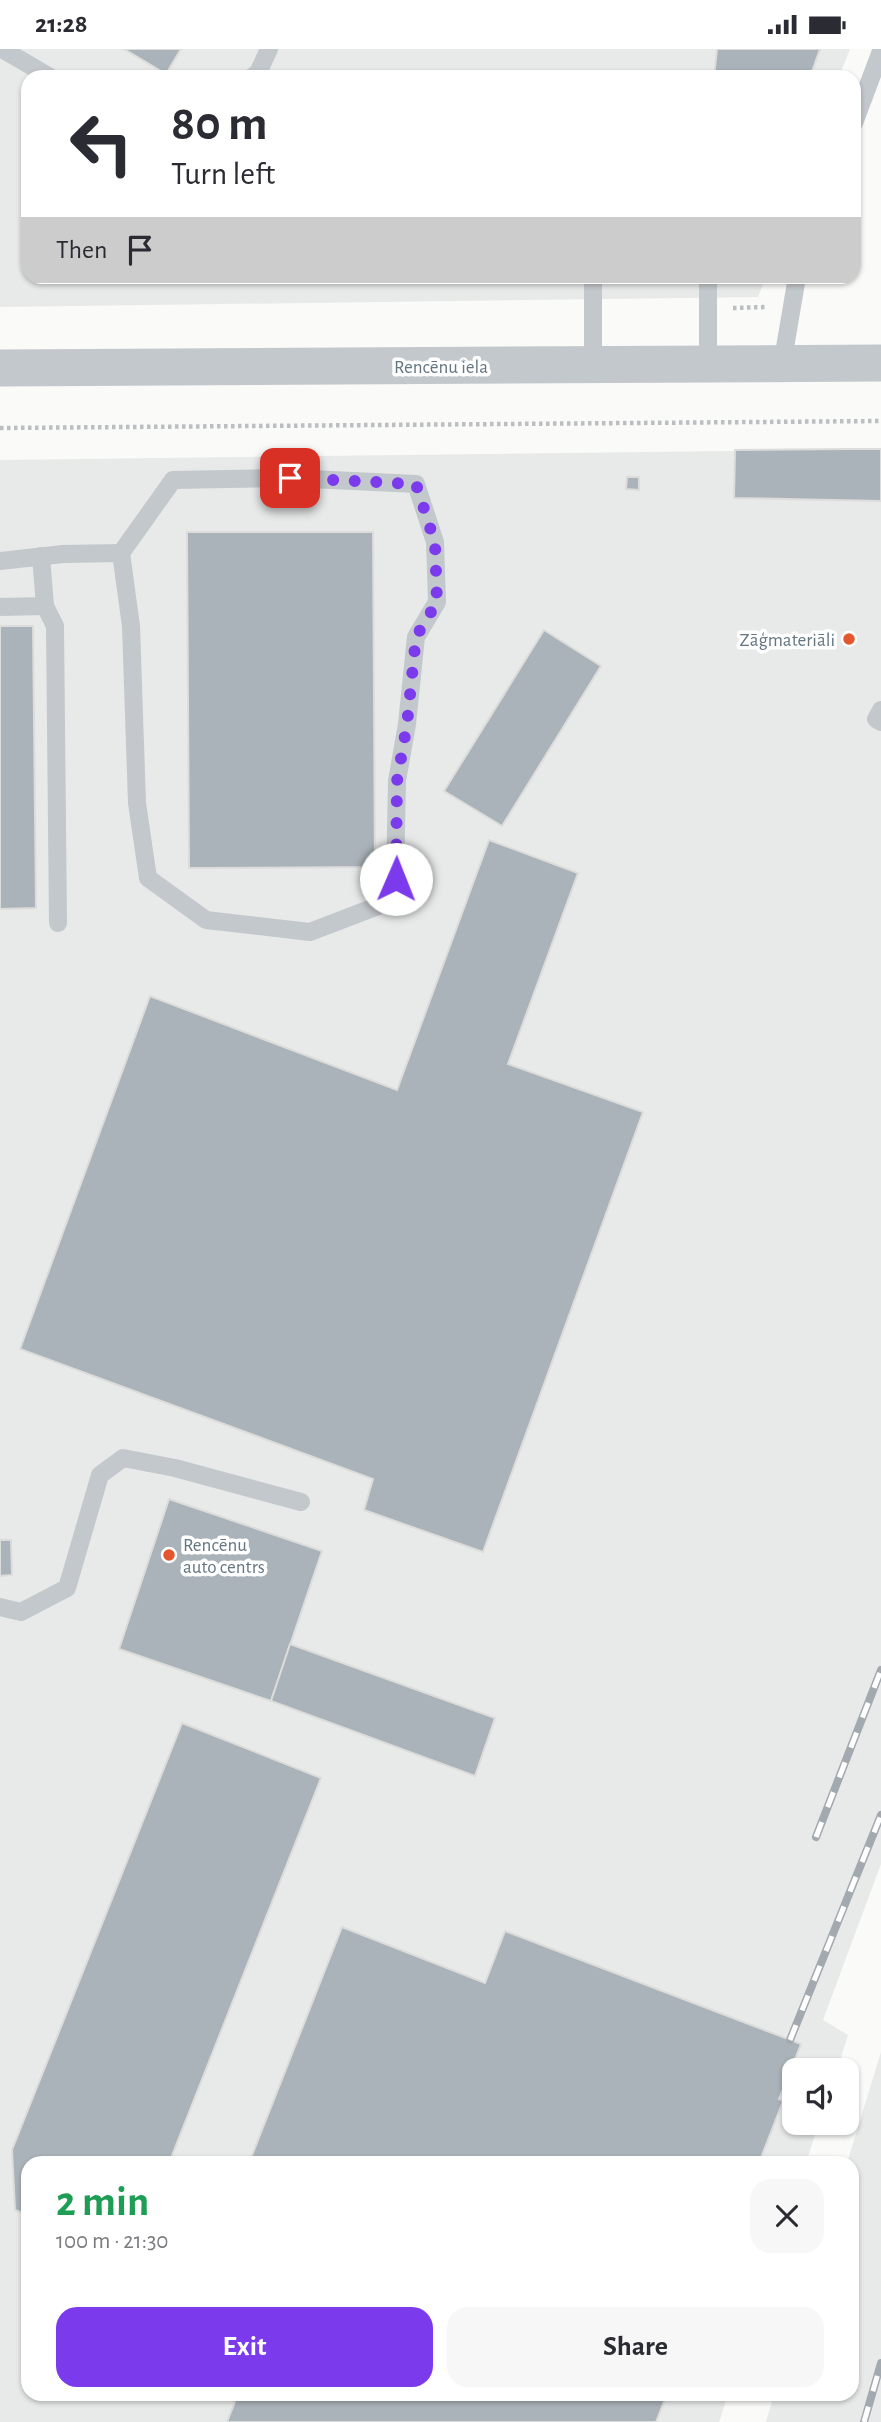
<!DOCTYPE html>
<meta charset="utf-8">
<style>
body{margin:0;font-family:"Alegreya Sans",sans-serif;background:#f7f7f7;color:#2b2b33;height:100vh;display:flex;flex-direction:column;font-size:26px;white-space:nowrap}
*{box-sizing:border-box;margin:0}
p{font-size:23px;color:#7c7c81}
.icon{flex:none;width:38px;height:38px;fill:none;stroke:currentColor;stroke-width:2;stroke-linecap:round;stroke-linejoin:round}
.map{position:relative;flex:1;overflow:hidden}
.sheet{position:absolute;left:21px;top:2107px;width:838px;height:245px;display:flex;flex-direction:column;background:#fff;border-radius:21px;box-shadow:0 2px 5px #0004}
.sheet>*{flex:none}
.hud{position:absolute;left:21px;top:21px;width:840px;height:214px;border-radius:21px;box-shadow:0 2px 5px #0004;background:#fff;color:#2b2b33;overflow:hidden}
.buttons{position:absolute;left:782px;top:2009px;display:grid;gap:14px}
.buttons a{display:grid;place-items:center;width:77px;height:77px;border-radius:14px;background:#fff;box-shadow:0 2px 5px #0004;font-size:35px}
.pin{position:absolute;display:grid;place-items:center;width:60px;height:60px;color:#fff;margin:-30px;border-radius:14px;box-shadow:0 4px 10px #0006}
.me{position:absolute;width:77px;margin:-38px;rotate:1deg;stroke-linejoin:round;filter:drop-shadow(0 0 5px #0008)}
.turn{display:flex;align-items:center;gap:24px;height:147px;padding:0 35px;font-size:32px}
.turn .icon{width:91px;height:91px;stroke-width:2.5}
.turn b{display:block;font-size:49px;line-height:60px}
.then{display:flex;align-items:center;height:66px;padding:0 35px;background:#0003;gap:14px;font-size:26px}
.round{display:grid;place-items:center;flex:none;width:74px;height:74px;border-radius:21px;background:#f7f7f7}
.head{display:flex;align-items:center;justify-content:space-between;height:119px;padding:0 35px}
h1{font-size:42px;font-weight:700;line-height:52px;color:#1e9e55}
.action{display:flex;gap:14px;margin-top:auto;padding:14px 35px}
.action a{flex:1;height:80px;border-radius:21px;background:#7c3aed;color:#fff;font-size:28px;font-weight:700;line-height:80px;text-align:center}
.action a+a{background:#f7f7f7;color:#2b2b33}
.status{display:flex;justify-content:space-between;align-items:center;height:49px;padding:0 35px;background:#fff;direction:ltr}
.status svg{height:19px;fill:currentColor}
.map>svg:first-child{display:block}
</style>
<div class="status"><b>21:28</b><svg viewBox="0 0 49 12"><path d="M0 12V9h3v3zM5 12V6h3v6zM10 12V3h3v9zM15 12V0h3v12zM26 1h20v11H26zM47 4h2v5h-2z"/></svg></div>
<div class="map">
<svg width="881" height="2373" viewBox="0 0 881 2373">
<rect width="100%" height="100%" fill="#fafaf8"/>
<g fill="#e8e9e9">
<path d="M0,0H850L839,28H28V228H766L758,248L0,258Z"/>
<path d="M881,400V1815L823,1971L848,1986L837,2021H794V2074H819L806,2114H28V2345H728L719,2373H0V411Z"/>
<path d="M881,2003V2373H766L774,2345H852V2114H847Z"/>
</g>
<g fill="#aab3b9" stroke="#dcdcda" stroke-width="2">
<path d="M124,0H181L166,25Z"/>
<path d="M717,0H820L810,28H714Z"/>
<path d="M850,400H881V452L734,449L735,401Z"/>
<path d="M627,428H639V441L626,440Z"/>
<path d="M187,483H373L375,818L189,819Z"/>
<path d="M0,577H33L36,859L0,860Z"/>
<path d="M544,581L601,617L502,777L444,742Z"/>
<path d="M489,791L578,824L508,1015L643,1063L483,1503L364,1461L373,1430L20,1300L150,947L397,1041Z"/>
<path d="M169,1450L322,1502L271,1652L119,1600Z"/>
<path d="M0,1491H11L12,1526L0,1527Z"/>
<path d="M290,1595L495,1669L475,1727L271,1652Z"/>
<path d="M182,1674L321,1729L169,2114H28V2166L15,2161L12,2101Z"/>
<path d="M342,1878L485,1934L505,1882L801,1995L779,2050L783,2052L759,2114H249Z"/>
<path d="M238,2345H667L656,2373H227Z"/>
</g>
<g fill="none" stroke-linecap="round" stroke-linejoin="round">
<g stroke="#bbbfc2" stroke-width="4.5" stroke-dasharray="3.5 3.5" stroke-linecap="butt">
<path d="M733,259L766,258"/>
<path d="M0,379L881,372"/>
</g>
<g stroke="#c3c8cc" stroke-width="18">
<path d="M2,0L50,28"/>
<path d="M252,28L258,24L269,0"/>
<path d="M854,74L881,2"/>
<path d="M708,228V316"/>
<path d="M782,316L797,228"/>
<path d="M593,317V228"/>
<path d="M290,429L416,435L435,493L437,553L416,588L407,675L397,732L395,830L383,855L310,883L206,871L148,829L137,754L131,577L121,504L173,431Z"/>
<path d="M0,512L63,505L121,504"/>
<path d="M45,557L55,577L58,874"/>
<path d="M0,558L45,557L41,507"/>
<path d="M881,661L876,670L881,673"/>
<path d="M0,1558L21,1563L67,1539L100,1426L123,1409L175,1419L301,1453"/>
</g>
<path stroke="#c3c8cc" stroke-width="37" d="M0,319L881,314"/>
<g stroke="#a2aab0" stroke-width="8">
<g id="rail">
<path d="M816,1788L881,1621"/>
<path d="M790,1991L881,1766"/>
<path d="M864,2373L881,2314"/>
</g>
</g>
<use href="#rail" stroke="#fff" stroke-width="5" stroke-dasharray="16" stroke-linecap="butt"/>
</g>
<g fill="none" stroke-linecap="round" stroke-linejoin="round">
<path stroke="#7c3aed" stroke-width="12" stroke-dasharray="0 21.6" d="M290,429L416,435L435,494L437,553L416,588L407,675L397,732L396,830"/>
</g>
<g fill="#e4572e" stroke="#fff" stroke-width="2.5">
<circle cx="849" cy="590" r="7"/>
<circle cx="169" cy="1506" r="7"/>
</g>
<g text-anchor="middle" stroke-width="7" stroke-linejoin="round" paint-order="stroke">
<g font-size="19" fill="#657683" stroke="#fff">
<text x="441" y="324">Rencēnu iela</text>
</g>
<g font-size="19" fill="#657683" stroke="#fff" text-anchor="end">
<text x="835" y="597">Zāģmateriāli</text>
<text x="183" y="1502" text-anchor="start">Rencēnu<tspan x="183" dy="22">auto centrs</tspan></text>
</g>
</g>
</svg>
<div class="buttons">
<a><svg class="icon" aria-label="sound" viewBox="0 0 24 24"><path d="M4 9h4l5-4v14l-5-4H4zM17 9q2 3 0 6"/></svg></a>
</div>
<div class="pin" style="left:290px;top:429px;background:#d93025"><svg class="icon" aria-label="arrive" viewBox="0 0 24 24"><path d="M6 21V4h12l-3 4 3 4H6"/></svg></div>
<svg class="me" style="left:396px;top:830px" viewBox="-20 -20 40 40"><circle r="19" fill="#fff"/><path d="M0-13L10 11 0 6-10 11z" fill="#7c3aed"/></svg>
<div class="hud">
<div class="turn"><svg class="icon" aria-label="left" viewBox="0 0 24 24"><path d="M17 20v-9H6M10 6l-5 5 5 5"/></svg><div><b>80 m</b>Turn left</div></div>
<div class="then">Then<svg class="icon" aria-label="arrive" viewBox="0 0 24 24"><path d="M6 21V4h12l-3 4 3 4H6"/></svg></div>
</div>
<section class="sheet">
<div class="head"><div><h1>2 min</h1><p>100 m · 21:30</p></div><a class="round"><svg class="icon" aria-label="close" viewBox="0 0 24 24"><path d="M6 6l12 12M18 6L6 18"/></svg></a></div>
<div class="action"><a>Exit</a><a>Share</a></div>
</section>
</div>
